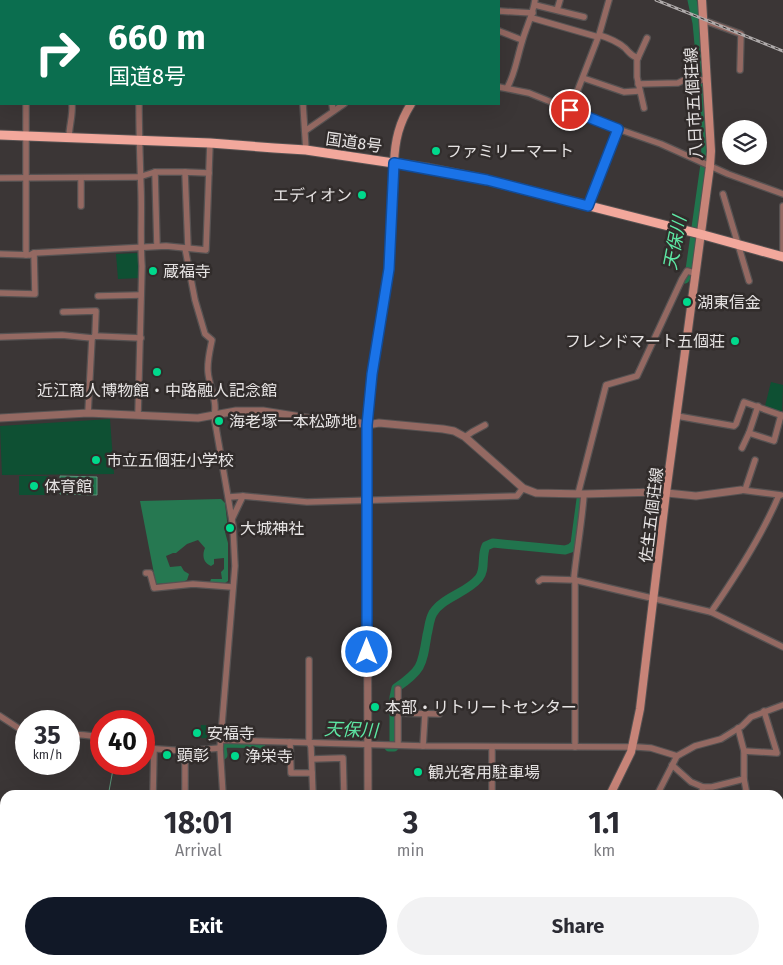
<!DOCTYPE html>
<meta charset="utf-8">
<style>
body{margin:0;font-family:"Fira Sans","Noto Sans JP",sans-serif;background:#f2f2f3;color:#2b2b33;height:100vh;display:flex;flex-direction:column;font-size:19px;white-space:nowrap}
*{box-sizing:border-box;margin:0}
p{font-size:16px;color:#7c7c81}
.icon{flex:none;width:28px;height:28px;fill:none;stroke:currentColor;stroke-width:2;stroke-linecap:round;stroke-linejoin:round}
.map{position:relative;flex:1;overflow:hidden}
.details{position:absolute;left:0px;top:790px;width:784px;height:175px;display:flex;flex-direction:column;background:#fff;border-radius:15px 15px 0 0;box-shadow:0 5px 20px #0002}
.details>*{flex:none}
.top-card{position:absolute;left:0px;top:0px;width:500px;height:105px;box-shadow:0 5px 20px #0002;background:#0b6e4f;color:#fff;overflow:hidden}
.controls{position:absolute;left:722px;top:120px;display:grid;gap:10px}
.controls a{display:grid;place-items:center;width:45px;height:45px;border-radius:50%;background:#fff;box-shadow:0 5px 20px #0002;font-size:25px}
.speed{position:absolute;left:15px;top:710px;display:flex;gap:10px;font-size:25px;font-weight:700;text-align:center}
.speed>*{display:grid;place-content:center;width:65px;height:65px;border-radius:50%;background:#fff;box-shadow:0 5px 20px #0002;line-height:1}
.speed small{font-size:12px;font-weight:400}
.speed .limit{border:8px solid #d22;background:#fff;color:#111}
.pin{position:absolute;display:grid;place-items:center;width:42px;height:42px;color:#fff;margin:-21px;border:2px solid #fff;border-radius:50%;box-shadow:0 1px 5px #0007}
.me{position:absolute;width:55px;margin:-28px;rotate:0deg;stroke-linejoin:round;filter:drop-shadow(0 0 4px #0008)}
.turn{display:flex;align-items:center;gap:18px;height:105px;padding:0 25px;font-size:22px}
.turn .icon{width:65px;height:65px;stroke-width:2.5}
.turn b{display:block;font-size:35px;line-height:42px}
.eta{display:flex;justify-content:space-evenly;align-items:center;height:85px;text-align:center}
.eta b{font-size:30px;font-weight:700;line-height:35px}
.action{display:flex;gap:10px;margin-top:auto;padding:10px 25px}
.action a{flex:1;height:58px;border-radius:30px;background:#111827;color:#fff;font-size:20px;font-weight:700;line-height:58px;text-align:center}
.action a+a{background:#f2f2f3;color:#2b2b33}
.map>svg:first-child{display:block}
</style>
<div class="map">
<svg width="783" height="965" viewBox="0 0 783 965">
<rect width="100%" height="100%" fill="#3b3636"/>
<g fill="#0e5033">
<path d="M138,253L140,278L118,279L116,254Z"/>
<path d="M771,382L783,385L782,413L765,406Z"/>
<path d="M110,419L114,474L2,475L0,426Z"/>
<rect x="19" y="476" width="30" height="19"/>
<path d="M201,725L220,726L219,739L200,738Z"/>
</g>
<path fill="#267851" d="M221,499L225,503L228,529L225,532L228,543V581L225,583L210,582L211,579H222L221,572L224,569V558L214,559V564L211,566C203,563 202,555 205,548L198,540L187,544L176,553H173L166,556L170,567L181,566L184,571L189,574L187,580L183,582L156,584L140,501Z"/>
<path fill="#21744d" stroke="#5c957a" d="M60,476L97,477V495L60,494Z"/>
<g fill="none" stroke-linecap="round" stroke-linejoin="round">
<path stroke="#5c957a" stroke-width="1" d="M104,795V791H109L114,764"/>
<g stroke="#21744d" stroke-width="9">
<path d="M685,279L690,270L706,157L703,86L697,23L692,0"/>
<path d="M389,747H394V697L396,688C422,670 422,666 427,635C429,628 429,620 433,613C443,597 467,593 479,578C486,569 481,556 486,546L493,543L565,550L571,548L575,544L581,499"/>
<path d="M223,755L222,748L224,743L261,744"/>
<path d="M0,840H5"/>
</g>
<g stroke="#565252" stroke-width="8">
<g id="minor">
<path d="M142,1V0"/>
<path d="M217,1V0"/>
<path d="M244,1V0"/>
<path d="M535,5L584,17"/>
<path d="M557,10L560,0"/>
<path d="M499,11L533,13"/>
<path d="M0,15L1,14"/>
<path d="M532,18L598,37"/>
<path d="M703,20L741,34L740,70"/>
<path d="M499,31L522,40"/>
<path d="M599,35C609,38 617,41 625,48C630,53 631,56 638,58"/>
<path d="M583,78L624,92L639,91"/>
<path d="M638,84L678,83L684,80H707"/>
<path d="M499,87L529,93L618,129L661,144L728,174L783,194"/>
<path d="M507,88C515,74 517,58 522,42C526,27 533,15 535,0"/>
<path d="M303,104L306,150"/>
<path d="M332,104L333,111"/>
<path d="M644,108L637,77V60L647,38"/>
<path d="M570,110L599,35L609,0"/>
<path d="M305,131L344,104"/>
<path d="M69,138C69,126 73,116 72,104"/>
<path d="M155,172H185"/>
<path d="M0,178L139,177L155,172L157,246"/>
<path d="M81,178V206"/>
<path d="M723,194L749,281"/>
<path d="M588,205L618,129"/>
<path d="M783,206V255"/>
<path d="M185,248L195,300L205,334L212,340C210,350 207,361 208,372C209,386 218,402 214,416L233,526L235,566L220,748L223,795"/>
<path d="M188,248L185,172L209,173"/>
<path d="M0,254L30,255L34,253L166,246L206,250L210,143"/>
<path d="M26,255V104"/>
<path d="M0,293L35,294L34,253"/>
<path d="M98,296L141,295"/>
<path d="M63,312L96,311L95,336"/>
<path d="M0,337L62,335L92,338L95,336L141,338"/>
<path d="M88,413L92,338"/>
<path d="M138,415L142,266C140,241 142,215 141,189C140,160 139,132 139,104"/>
<path d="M677,416L734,426L736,424L744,402L783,416"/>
<path d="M749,433L758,406"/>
<path d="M465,437L472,432L485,425"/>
<path d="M742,448L749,433L774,441L781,415"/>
<path d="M741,490L781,495"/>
<path d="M745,490L755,460"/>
<path d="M578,494L606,385L637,376L682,279L687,271L695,273"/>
<path d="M229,497L243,496L307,502L517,496L523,488"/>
<path d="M232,519L243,496"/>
<path d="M146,573H150L154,588L193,584L232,587"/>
<path d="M539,581L542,579L575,580L711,612L783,647"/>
<path d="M711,612C736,576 762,536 779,495"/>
<path d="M309,660V742L311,747L313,795"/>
<path d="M398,689V744"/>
<path d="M398,713L439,714"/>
<path d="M0,716L26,733"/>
<path d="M738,728L744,751V779L747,795"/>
<path d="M69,734L84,735L101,737"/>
<path d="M222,740L423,746L637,747L651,748L677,756"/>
<path d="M290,742L291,773H312"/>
<path d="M423,746L425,714"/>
<path d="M492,747V795"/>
<path d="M575,747V580L574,577C577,549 582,522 584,494"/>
<path d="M144,748L185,751L220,748"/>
<path d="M185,751V795"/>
<path d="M744,751L777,753L764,711"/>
<path d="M312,759L343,758L344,795"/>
<path d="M672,765L691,782L703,787L701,795"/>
<path d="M703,787H712L744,779"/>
<path d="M153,795L154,749"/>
<path d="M657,795L677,756L695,746L721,739L742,726L751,717L783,705"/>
<path d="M779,804H783"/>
<path d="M0,837H5"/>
<path d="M779,848L783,849"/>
<path d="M779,872L783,883"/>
<path d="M779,924L783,925"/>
<path d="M151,960V965"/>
<path d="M235,960V965"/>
<path d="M315,960V965"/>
<path d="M662,965L664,960"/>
</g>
</g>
<g stroke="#565252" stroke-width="9">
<g id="tertiary">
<path d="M0,418L88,413L198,418L236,411H263L314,419L355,422L367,425L379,423L443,429L454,431L465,437L523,488L536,493L584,494L657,492L696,496L741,490"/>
<path d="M368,795L367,425L372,374L389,269L394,163"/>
<path d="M492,965V960"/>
</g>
</g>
<g stroke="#565252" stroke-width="10">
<g id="secondary">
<path d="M448,1V0"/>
<path d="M394,163C395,140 399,123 411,104"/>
<path d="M610,795L631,752L640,709L666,493L710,166L711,151L702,0"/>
<path d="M0,920H5"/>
</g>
</g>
<g stroke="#565252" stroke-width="11">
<path id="trunk" d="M0,135L210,143L274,148L306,150L427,168L487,180L700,234L783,257"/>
</g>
<use href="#minor" stroke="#946962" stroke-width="5.5"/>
<use href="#tertiary" stroke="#946962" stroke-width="7"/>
<use href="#secondary" stroke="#c78478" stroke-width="8"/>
<use href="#trunk" stroke="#f2a89c" stroke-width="9"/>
<g stroke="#aeaaaa" stroke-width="3">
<path id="rail" d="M656,0L783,51"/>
</g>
<use href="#rail" stroke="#312c2b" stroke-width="1" stroke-dasharray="4" stroke-linecap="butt"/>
</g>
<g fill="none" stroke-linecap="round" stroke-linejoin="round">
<g stroke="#114b97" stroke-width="12">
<path id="route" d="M367,652V425L372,374L389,269L394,163L487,180L588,206L618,129L570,110"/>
</g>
<use href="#route" stroke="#1a73e8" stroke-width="9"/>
</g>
<g fill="#00d98c" stroke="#312c2b" stroke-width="2">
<circle cx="436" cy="151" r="5"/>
<circle cx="362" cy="195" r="5"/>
<circle cx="153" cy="271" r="5"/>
<circle cx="687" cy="302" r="5"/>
<circle cx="735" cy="341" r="5"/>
<circle cx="157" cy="372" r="5"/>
<circle cx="219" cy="421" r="5"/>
<circle cx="96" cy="460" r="5"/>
<circle cx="34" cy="486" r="5"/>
<circle cx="230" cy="528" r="5"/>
<circle cx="375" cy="707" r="5"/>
<circle cx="197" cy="733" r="5"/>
<circle cx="167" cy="755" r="5"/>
<circle cx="235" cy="756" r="5"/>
<circle cx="418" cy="772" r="5"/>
</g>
<g text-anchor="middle" stroke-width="5" stroke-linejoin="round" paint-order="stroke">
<g font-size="16" fill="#e6e3e3" stroke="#312c2b">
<text transform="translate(693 103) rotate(-93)" y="6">八日市五個荘線</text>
<text transform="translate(354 142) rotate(8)" y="6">国道8号</text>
<text transform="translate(651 515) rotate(-83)" y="6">佐生五個荘線</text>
</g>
<g font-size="16" fill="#e6e3e3" stroke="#312c2b" text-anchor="start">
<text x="446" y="157">ファミリーマート</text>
<text x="352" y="201" text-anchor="end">エディオン</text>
<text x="163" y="277">蔵福寺</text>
<text x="697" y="308">湖東信金</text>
<text x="725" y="347" text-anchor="end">フレンドマート五個荘</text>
<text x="157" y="396" text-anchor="middle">近江商人博物館・中路融人記念館</text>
<text x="229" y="427">海老塚一本松跡地</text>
<text x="106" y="466">市立五個荘小学校</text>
<text x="44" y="492">体育館</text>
<text x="240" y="534">大城神社</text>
<text x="385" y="713">本部・リトリートセンター</text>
<text x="207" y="739">安福寺</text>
<text x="177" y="761">顕彰</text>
<text x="245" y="762">浄栄寺</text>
<text x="428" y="778">観光客用駐車場</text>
</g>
<g font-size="18" font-style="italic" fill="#5ee9a5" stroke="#312c2b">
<text transform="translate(675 243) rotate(-79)" y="6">天保川</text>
<text transform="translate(351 730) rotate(2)" y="6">天保川</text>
</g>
</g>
</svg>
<div class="controls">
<a><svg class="icon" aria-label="layers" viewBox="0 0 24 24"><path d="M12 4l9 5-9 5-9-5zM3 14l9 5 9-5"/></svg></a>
</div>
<div class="speed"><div>35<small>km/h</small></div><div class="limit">40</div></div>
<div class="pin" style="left:570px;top:110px;background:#d93025"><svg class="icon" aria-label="arrive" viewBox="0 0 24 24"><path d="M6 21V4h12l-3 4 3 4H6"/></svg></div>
<svg class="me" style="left:367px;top:652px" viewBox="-20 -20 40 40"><circle r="17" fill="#1a73e8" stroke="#fff" stroke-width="3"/><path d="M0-11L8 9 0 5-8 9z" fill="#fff"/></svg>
<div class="top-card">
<div class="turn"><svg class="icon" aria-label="right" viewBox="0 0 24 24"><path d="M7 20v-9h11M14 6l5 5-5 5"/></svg><div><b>660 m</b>国道8号</div></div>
</div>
<section class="details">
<div class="eta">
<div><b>18:01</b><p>Arrival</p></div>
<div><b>3</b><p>min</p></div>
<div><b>1.1</b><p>km</p></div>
</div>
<div class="action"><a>Exit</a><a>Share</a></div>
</section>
</div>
